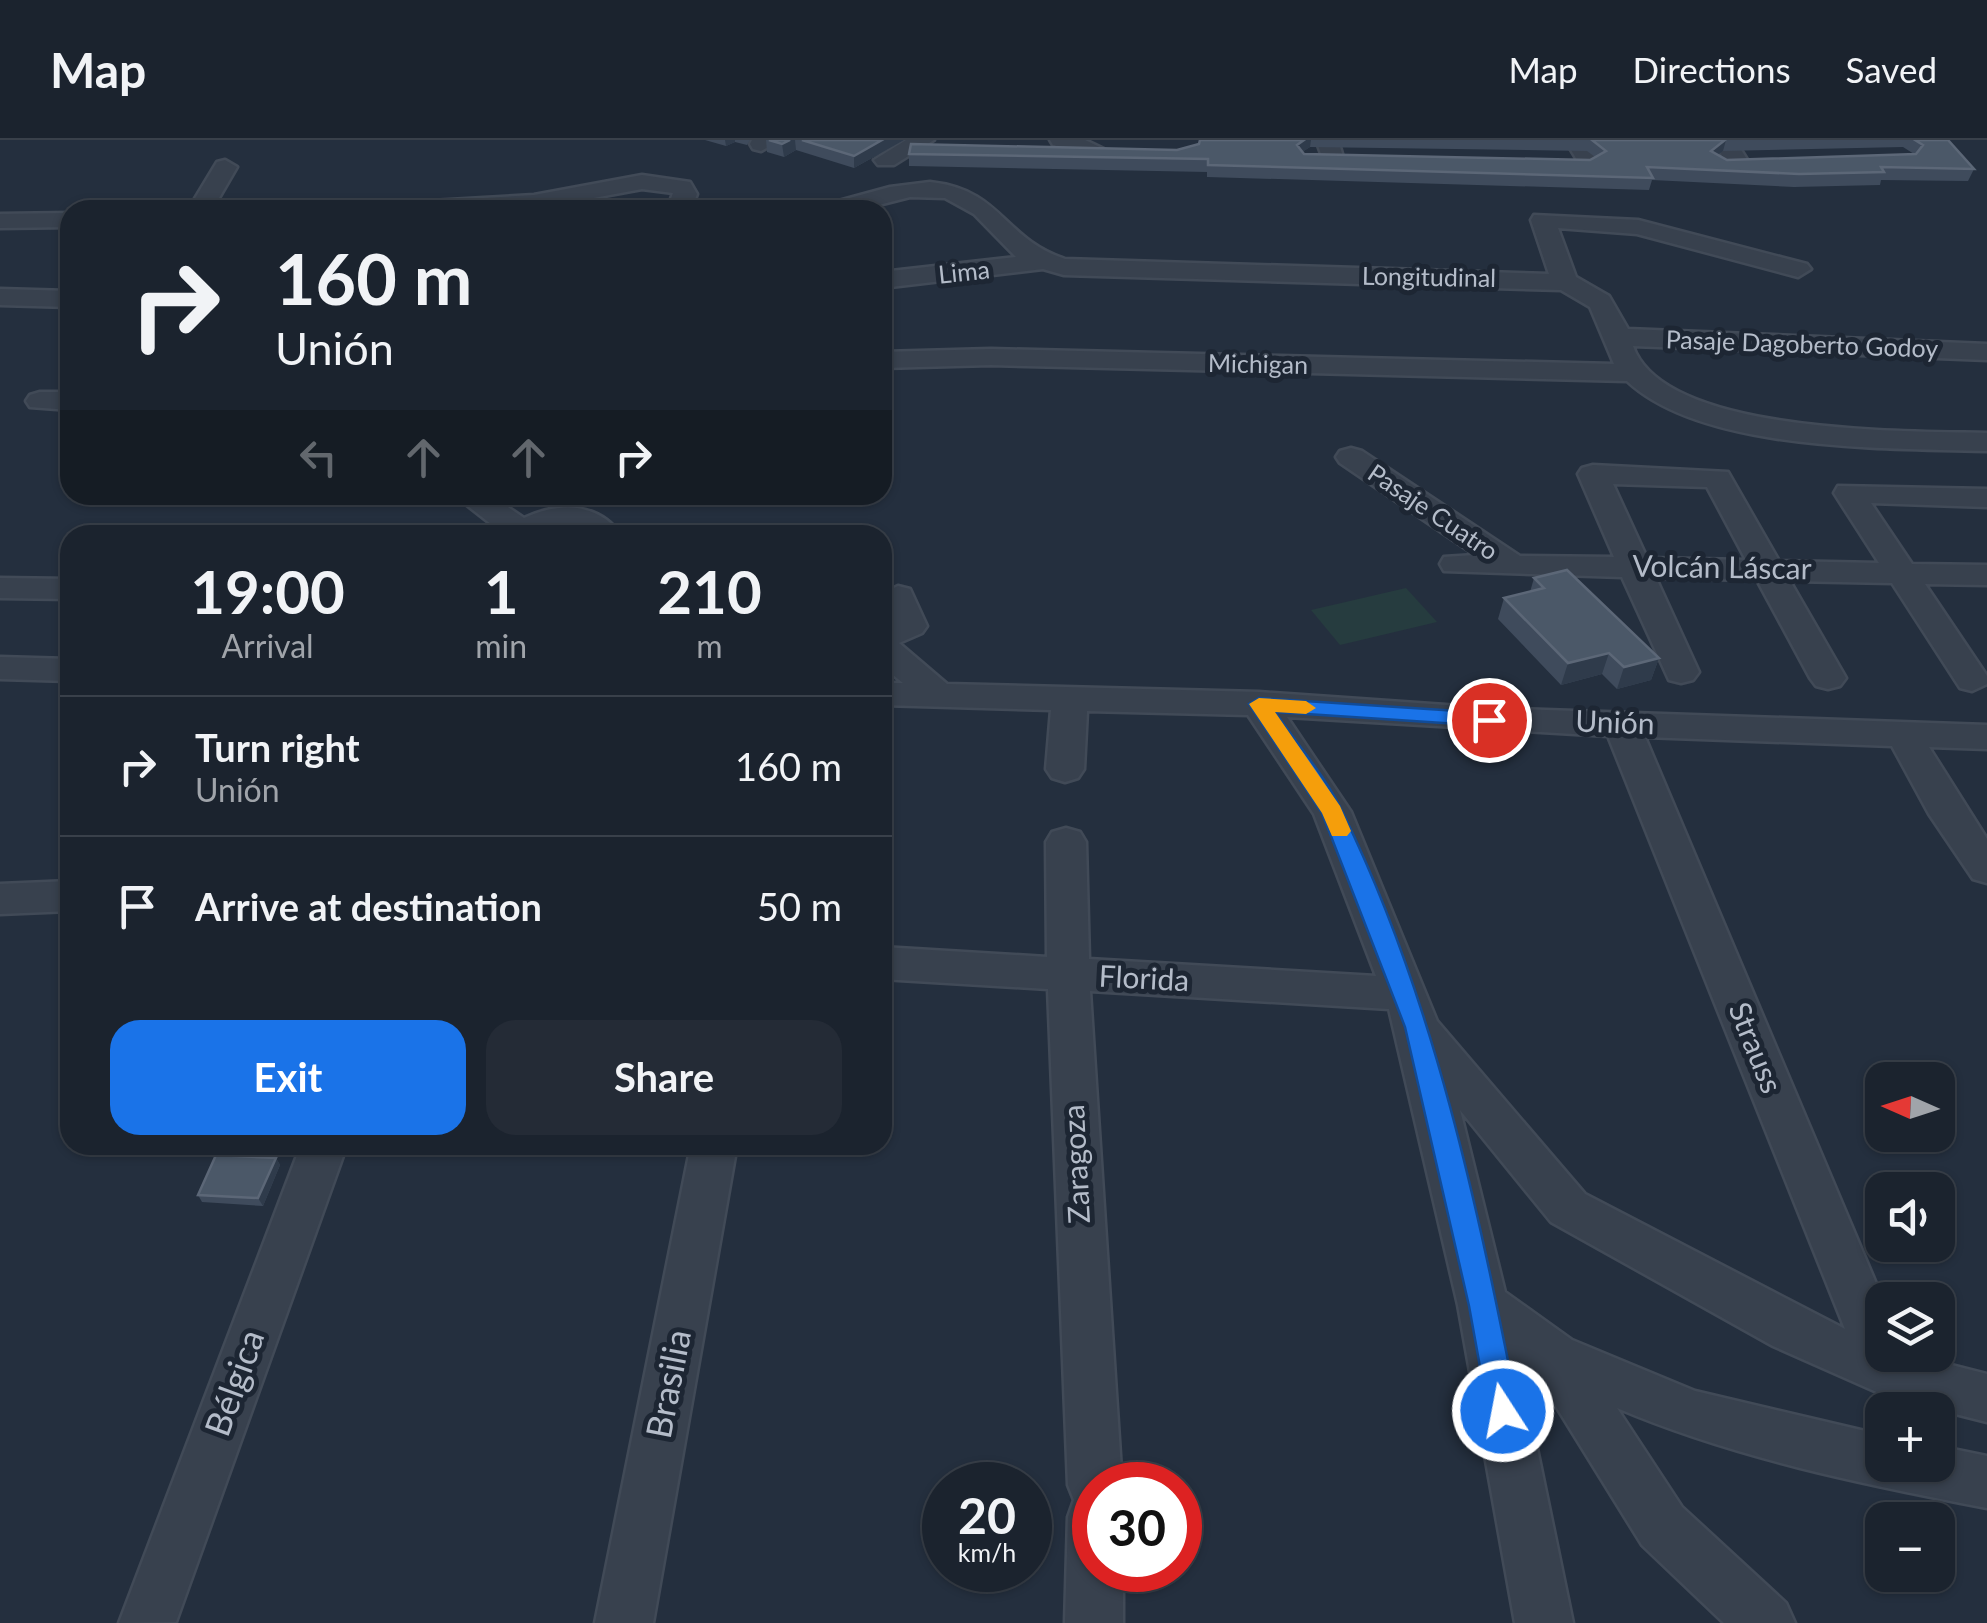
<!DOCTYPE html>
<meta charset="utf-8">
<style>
body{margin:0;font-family:Lato,sans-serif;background:#242b36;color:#f1f3f6;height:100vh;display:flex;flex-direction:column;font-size:38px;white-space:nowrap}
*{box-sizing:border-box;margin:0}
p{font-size:32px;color:#a0a4aa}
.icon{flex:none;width:55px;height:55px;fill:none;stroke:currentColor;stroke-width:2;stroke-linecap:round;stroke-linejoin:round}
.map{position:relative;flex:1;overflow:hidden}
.side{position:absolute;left:60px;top:385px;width:832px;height:630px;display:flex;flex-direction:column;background:#1b232e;border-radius:30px;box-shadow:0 2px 8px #0004,0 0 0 2px #39404a}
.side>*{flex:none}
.guide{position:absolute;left:60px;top:60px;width:832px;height:305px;border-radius:30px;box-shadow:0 2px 8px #0004,0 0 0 2px #39404a;background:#1b232e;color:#f1f3f6;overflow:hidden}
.needle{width:65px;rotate:273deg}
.fabs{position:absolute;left:1865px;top:922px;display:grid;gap:20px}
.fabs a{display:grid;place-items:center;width:90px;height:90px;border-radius:20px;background:#1b232e;box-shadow:0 2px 8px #0004,0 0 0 2px #39404a;font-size:50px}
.speed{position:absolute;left:922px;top:1322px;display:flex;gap:20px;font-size:50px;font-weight:700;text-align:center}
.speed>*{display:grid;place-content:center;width:130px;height:130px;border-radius:50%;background:#1b232e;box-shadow:0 2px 8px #0004,0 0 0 2px #39404a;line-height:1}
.speed small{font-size:25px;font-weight:400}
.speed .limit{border:15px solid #d22;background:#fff;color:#111}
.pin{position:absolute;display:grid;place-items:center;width:85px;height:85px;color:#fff;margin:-42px;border:5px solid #fff;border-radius:50%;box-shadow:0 2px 10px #0007}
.me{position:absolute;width:110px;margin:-55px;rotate:349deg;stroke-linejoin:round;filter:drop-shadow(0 0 8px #0008)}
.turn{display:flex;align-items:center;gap:35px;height:210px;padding:0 50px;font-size:45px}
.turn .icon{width:130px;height:130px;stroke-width:2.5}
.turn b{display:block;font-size:70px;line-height:85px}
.lanes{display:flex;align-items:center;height:95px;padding:0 50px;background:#0003;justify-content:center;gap:50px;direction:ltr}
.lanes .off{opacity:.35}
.eta{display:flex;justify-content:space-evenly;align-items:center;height:170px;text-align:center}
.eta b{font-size:60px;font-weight:700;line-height:70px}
.cta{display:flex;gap:20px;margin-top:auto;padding:20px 50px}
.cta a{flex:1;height:115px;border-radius:30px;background:#1a73e8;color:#fff;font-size:40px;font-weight:700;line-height:115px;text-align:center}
.cta a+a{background:#242b36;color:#f1f3f6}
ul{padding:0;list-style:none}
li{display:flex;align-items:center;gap:30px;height:140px;padding:0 50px;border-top:2px solid #39404a}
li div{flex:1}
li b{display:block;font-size:38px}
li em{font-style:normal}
header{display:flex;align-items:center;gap:60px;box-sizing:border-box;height:140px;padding:0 50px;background:#1b232e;border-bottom:2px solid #39404a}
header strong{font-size:48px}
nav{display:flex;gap:55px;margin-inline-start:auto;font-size:35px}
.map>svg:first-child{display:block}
</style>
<header>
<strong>Map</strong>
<nav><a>Map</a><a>Directions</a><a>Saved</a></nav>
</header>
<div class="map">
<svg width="1987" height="1483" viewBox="0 0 1987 1483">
<rect width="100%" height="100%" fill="#242f3e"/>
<path fill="#263c3f" d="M1406,448L1437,482L1340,505L1311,470Z"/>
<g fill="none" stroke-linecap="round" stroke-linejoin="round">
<g stroke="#414a57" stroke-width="5">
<g id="minor">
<path d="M752,0H780L761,11L753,9L750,4Z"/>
<path d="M906,0H934L894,25H878L874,20Z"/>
<path d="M1050,0H1085L1108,11L1097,18L1053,5Z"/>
<path d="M1316,0H1338L1343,17L1340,22H1324Z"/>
<path d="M1565,0H1587L1608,33L1604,38H1588Z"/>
<path d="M1713,0H1735L1748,21L1744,26H1728Z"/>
<path d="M225,20L237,27L212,70H188L217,22Z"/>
<path d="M642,35L690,42L697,54L691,70H667L673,53L642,49L534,69L384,70L396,63L534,55Z"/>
<path d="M930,42C1003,50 1002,98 1065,119L1549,134L1531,80L1534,75L1638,80L1807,124L1811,129L1798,137L1637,94L1558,88L1576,137L1609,156L1628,189L1987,204V220L1633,206C1664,295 1908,291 1987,293V311C1887,308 1703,312 1627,241L991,225L882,228V212L991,209L1614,224L1590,167L1561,150L1064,135L1043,129L882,148V132L1016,117L974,74L945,58L910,57L859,70H821L824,65L890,47Z"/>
<path d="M70,73V87L0,88V74Z"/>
<path d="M0,149L70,151V167L0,165Z"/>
<path d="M40,252H70V270L30,267L26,261L30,255Z"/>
<path d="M1351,308L1362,311L1520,416L1614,417L1578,334L1582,328L1593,325L1728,332L1779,421L1879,423L1834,353L1838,346L1987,349V367L1871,363L1912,424L1987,425V445L1925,444L1987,536V544L1972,551L1960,548L1892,443L1790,441L1846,538L1840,546L1828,549L1816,546L1810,538L1757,440L1656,438L1699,532L1693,540L1681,543L1669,540L1622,437L1444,431L1440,424L1444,417L1475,415L1340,323L1336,317L1340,311ZM1613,344L1707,347L1746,420L1647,418Z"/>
<path d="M454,355H490L524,378C558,362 598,362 621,395H588L576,387L565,386L541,395H505Z"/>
<path d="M0,438L70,439V459L0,458Z"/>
<path d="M898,446L910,449L927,486L922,493L899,503L947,544L1259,552L1489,568L1987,585V609L1929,607L1987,699V743L1973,739L1929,674L1892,606L1645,597L1883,1160L1882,1215H1912L1987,1234V1282L1888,1257L1773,1206L1551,1082L1460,970L1505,1152L1572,1200L1695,1251L1882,1295V1325H1938V1306L1987,1316V1368C1862,1344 1735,1318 1617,1268L1682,1367L1786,1463L1795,1483H1724L1642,1405L1536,1234L1519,1221L1573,1483H1515L1458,1165L1389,869L1090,851L1122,1345H1095V1430H1123V1483H1065L1068,1377L1074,1360L1068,1345L1048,849L882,839V807L1047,817L1046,702L1052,692L1066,688L1080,692L1086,702L1089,819L1376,836L1314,674L1248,575L1087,571L1084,629L1078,638L1065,642L1052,638L1046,629L1051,570L882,565V543H903L882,526V485L891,481L882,454ZM1287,577L1608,596L1845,1189L1585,1054L1437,881L1351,672Z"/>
<path d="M0,517L70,519V541L0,539Z"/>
<path d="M70,741V771L0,774V744Z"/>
<path d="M301,1005H347L176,1482L119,1483Z"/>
<path d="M691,1005H737L653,1483H595Z"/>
</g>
</g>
<use href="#minor" fill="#38414e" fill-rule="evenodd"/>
</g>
<g fill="#3f4b5c" fill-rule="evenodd">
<path d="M705,0H750L747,5L735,2L726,6Z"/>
<path d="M766,0H904L854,28L796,10L784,17L767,12Z"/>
<path d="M1200,0H1948L1974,29L1968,41L1881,40L1880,45L1794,47L1652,40L1649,50L1207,37V32L909,26V14L1177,10L1199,4ZM1310,7L1587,11L1595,17L1590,20L1304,14L1302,12ZM1903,7L1914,14L1727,20L1718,15L1723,11Z"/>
<path d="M1534,438L1659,518L1651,540L1617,549L1602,534L1561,545L1498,479L1504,458L1530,452Z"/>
<path d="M276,1018L280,1025L263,1066L202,1062L198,1055Z"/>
</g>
<g fill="#2f3b4b">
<path d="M725,0H735V2L726,6Z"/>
<path d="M790,0H795L796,10L784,17L782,4Z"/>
<path d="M882,0H904L854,28V16Z"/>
<path d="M1304,0H1311L1310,7L1295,17L1297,5Z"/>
<path d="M1726,0L1723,11L1707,23L1711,11Z"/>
<path d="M1609,513L1602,534L1561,545L1568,523Z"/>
<path d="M1659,518L1651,540L1617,549L1624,527Z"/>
<path d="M276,1018L280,1025L263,1066L258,1058Z"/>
</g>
<g fill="#4b5868" stroke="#5c6777" stroke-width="2.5">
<path d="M769,0H790L782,4Z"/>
<path d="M802,0H882L854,16Z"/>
<path d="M1200,0H1304L1297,5L1304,14L1590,20L1606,11L1592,0H1725L1711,11L1727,20L1916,14L1923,5L1915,0H1948L1974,29L1881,27L1884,32L1799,34L1647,27L1653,38L1208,25V19L909,14L911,4L1177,10L1199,4Z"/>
<path d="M1567,430L1659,518L1624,527L1609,513L1568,523L1504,458L1544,448L1534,438Z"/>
<path d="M216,1015L276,1018L258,1058L198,1055Z"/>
</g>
<path fill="#1a73e8" stroke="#114b97" stroke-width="2.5" d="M1259,558L1489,573L1499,580L1489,586L1275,572C1297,604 1326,637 1343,673C1435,861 1478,1068 1518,1271L1514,1281L1503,1285L1493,1281L1488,1271L1469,1166L1405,887L1322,673L1249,564Z"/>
<path fill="#f59e0b" d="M1259,558L1306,561L1316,568L1306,574L1275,572L1340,666L1351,691L1347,696H1332L1322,673L1249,564Z"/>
<g text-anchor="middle" stroke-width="10" stroke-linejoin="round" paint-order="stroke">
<g font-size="25" fill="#b4bcc9" stroke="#1d2633">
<text transform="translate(964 132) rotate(-6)" y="9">Lima</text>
<text transform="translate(1429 137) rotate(1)" y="9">Longitudinal</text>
<text transform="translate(1802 204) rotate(2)" y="9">Pasaje Dagoberto Godoy</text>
<text transform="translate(1258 224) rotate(1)" y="9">Michigan</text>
<text transform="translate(1433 372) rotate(34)" y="9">Pasaje Cuatro</text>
</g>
<g font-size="30" fill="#b4bcc9" stroke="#1d2633">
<text transform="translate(1722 428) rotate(1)" y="10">Volcán Láscar</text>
<text transform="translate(1615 583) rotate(2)" y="10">Unión</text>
<text transform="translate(1144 839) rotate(3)" y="10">Florida</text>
<text transform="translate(1755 908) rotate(68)" y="10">Strauss</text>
<text transform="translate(1077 1024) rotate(-93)" y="10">Zaragoza</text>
</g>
<g font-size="35" fill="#b4bcc9" stroke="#1d2633">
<text transform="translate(235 1243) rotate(-70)" y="12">Bélgica</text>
<text transform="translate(669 1244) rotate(-79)" y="12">Brasilia</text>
</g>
</g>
</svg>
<div class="fabs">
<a><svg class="needle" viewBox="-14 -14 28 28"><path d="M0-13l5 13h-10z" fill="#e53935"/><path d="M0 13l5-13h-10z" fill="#a0a4aa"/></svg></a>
<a><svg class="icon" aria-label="sound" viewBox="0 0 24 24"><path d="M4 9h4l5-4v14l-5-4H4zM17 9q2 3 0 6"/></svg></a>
<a><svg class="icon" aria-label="layers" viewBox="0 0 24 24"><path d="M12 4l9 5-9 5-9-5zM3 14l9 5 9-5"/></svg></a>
<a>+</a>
<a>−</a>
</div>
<div class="speed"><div>20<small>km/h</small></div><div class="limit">30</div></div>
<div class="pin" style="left:1489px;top:580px;background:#d93025"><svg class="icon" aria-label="arrive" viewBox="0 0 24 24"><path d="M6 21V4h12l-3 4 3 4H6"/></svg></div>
<svg class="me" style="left:1503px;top:1271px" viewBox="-20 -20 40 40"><circle r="17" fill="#1a73e8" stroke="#fff" stroke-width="3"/><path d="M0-11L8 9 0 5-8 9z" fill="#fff"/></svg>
<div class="guide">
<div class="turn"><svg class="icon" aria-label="right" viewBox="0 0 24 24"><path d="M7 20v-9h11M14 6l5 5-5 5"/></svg><div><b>160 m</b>Unión</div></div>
<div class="lanes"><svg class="icon off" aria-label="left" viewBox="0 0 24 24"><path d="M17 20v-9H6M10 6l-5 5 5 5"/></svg><svg class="icon off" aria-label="ahead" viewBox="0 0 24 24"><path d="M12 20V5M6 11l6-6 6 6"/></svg><svg class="icon off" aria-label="ahead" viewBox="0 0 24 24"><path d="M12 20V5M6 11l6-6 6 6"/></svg><svg class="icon" aria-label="right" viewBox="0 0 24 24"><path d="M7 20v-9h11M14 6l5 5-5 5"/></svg></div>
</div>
<section class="side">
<div class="eta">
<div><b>19:00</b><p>Arrival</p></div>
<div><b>1</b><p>min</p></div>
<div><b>210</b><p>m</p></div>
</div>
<ul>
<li><svg class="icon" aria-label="right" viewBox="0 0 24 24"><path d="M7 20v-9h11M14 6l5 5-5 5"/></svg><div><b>Turn right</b><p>Unión</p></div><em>160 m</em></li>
<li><svg class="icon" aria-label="arrive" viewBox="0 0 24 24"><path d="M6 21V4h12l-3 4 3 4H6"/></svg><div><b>Arrive at destination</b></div><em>50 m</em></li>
</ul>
<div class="cta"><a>Exit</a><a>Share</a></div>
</section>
</div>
